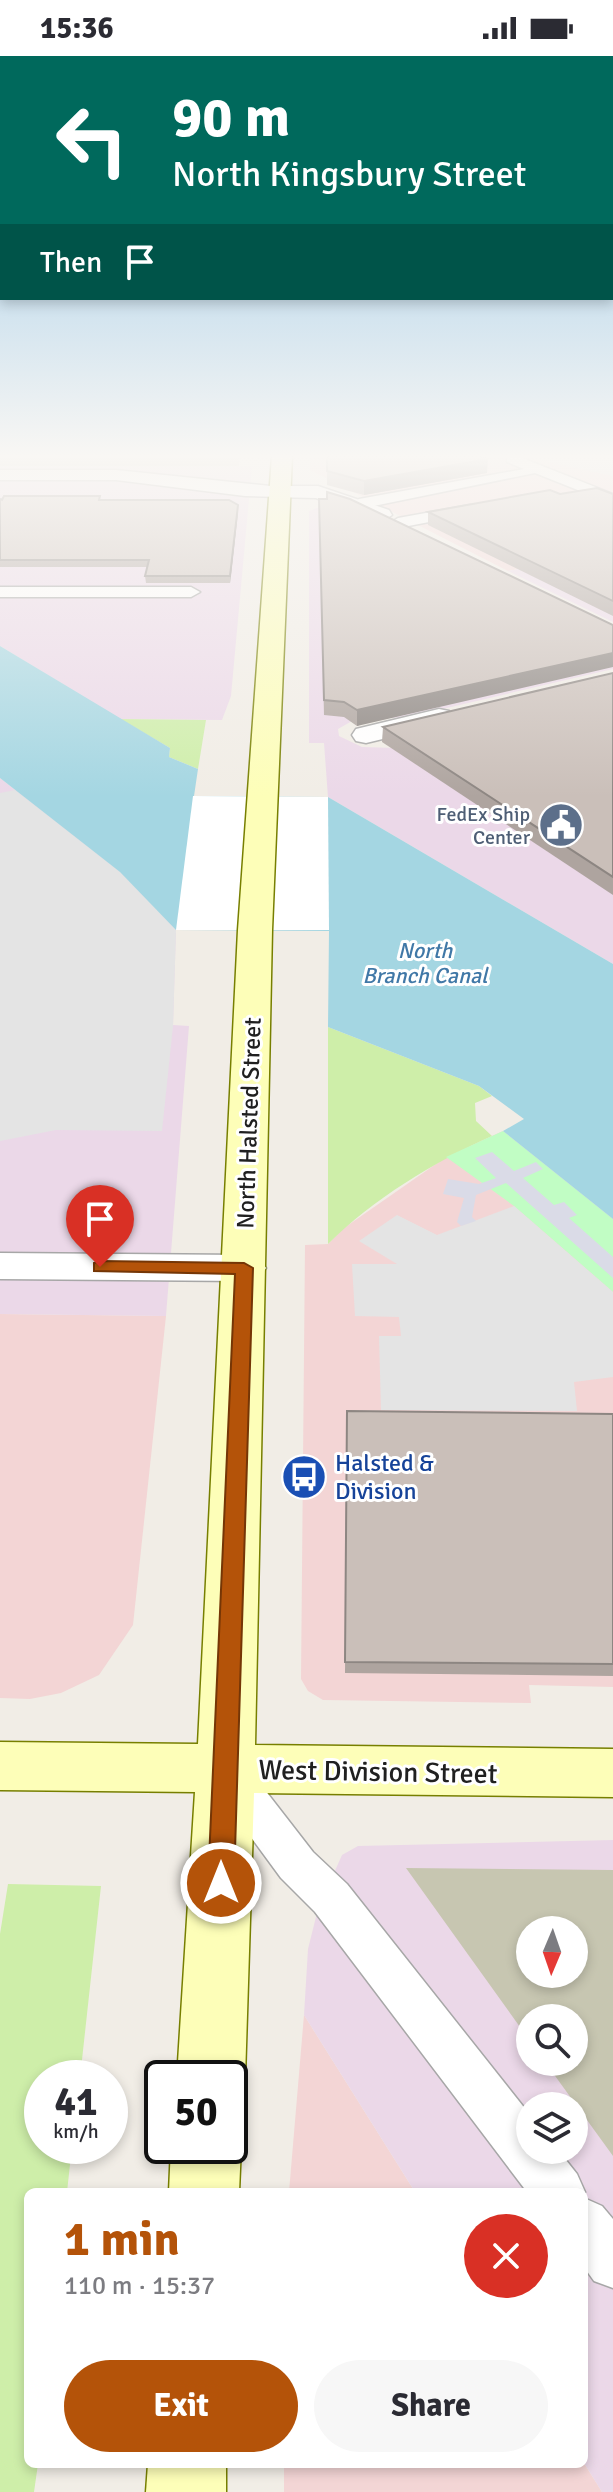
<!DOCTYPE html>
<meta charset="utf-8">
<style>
body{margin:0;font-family:Signika,sans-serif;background:#f7f7f7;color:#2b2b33;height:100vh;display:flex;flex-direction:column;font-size:30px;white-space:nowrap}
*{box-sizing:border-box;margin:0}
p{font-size:26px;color:#7c7c81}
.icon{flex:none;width:44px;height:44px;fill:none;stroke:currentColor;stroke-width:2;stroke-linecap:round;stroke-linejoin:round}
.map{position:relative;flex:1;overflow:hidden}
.side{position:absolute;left:24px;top:2132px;width:564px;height:280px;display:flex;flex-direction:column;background:#fff;border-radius:12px;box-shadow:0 4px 12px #0003}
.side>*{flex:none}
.banner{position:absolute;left:0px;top:0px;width:614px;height:244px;box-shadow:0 4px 12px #0003;background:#00695c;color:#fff;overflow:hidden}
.needle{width:52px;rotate:182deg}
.controls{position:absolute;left:516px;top:1860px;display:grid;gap:16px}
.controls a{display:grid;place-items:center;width:72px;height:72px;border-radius:50%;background:#fff;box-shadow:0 4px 12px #0003;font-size:40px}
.speed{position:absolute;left:24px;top:2004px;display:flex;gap:16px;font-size:40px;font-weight:700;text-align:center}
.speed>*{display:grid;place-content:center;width:104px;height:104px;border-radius:50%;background:#fff;box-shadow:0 4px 12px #0003;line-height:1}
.speed small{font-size:20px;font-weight:400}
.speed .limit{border:4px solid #111;border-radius:12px;background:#fff;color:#111}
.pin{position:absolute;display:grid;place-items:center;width:68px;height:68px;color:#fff;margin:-82px -34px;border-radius:50% 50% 50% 0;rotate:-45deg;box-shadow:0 0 8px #0007}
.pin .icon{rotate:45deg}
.me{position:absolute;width:88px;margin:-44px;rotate:0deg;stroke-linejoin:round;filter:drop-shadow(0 0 6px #0008)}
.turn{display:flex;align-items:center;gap:28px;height:168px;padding:0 40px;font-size:36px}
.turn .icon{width:104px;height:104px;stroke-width:2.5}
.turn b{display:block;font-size:56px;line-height:68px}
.then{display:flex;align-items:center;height:76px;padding:0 40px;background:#0003;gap:16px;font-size:30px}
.round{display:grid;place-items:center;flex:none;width:84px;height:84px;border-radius:42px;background:#f7f7f7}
.overview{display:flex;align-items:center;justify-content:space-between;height:136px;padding:0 40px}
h1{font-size:48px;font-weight:700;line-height:60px;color:#b45309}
.primary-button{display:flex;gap:16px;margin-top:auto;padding:16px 40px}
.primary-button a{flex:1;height:92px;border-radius:48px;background:#b45309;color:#fff;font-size:32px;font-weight:700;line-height:92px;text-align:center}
.primary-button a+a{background:#f7f7f7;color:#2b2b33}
.status{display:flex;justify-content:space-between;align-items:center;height:56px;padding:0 40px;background:#fff;direction:ltr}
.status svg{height:22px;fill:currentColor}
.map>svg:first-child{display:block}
</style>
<div class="status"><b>15:36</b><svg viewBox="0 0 49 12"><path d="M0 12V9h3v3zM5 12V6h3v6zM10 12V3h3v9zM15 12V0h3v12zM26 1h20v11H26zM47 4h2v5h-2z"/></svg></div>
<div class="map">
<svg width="613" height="2436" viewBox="0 0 613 2436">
<rect width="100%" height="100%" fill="#f1ede6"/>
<g fill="#f3d5d5">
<path d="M310,400H613V494L508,515L310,414Z"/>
<path d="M503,1075L613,1163V1631L529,1629L531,1647L323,1644L308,1635L301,1623L305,1189L328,1188L344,1172L446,1101Z"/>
<path d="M0,1258L166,1260L133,1569L99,1619L61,1637L30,1643L0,1642Z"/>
<path d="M304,1959L415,2136H289Z"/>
<path d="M584,2407L602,2436H284V2408Z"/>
</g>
<g fill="#ebd8e8" fill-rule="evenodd">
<path d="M0,410H252L231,640L222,664L120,663L0,590Z"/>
<path d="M322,450L613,587V613L404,662L359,661L338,673L339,680L362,691L396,692L613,629V908L328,741L324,687H309V455Z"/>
<path d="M613,494V566L508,515Z"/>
<path d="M0,722L120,816L176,874L173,969L189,970L166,1260L0,1258Z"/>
<path d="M613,1784V2436H602L584,2407V2136H415L304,1959L308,1893L318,1853L342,1799L358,1790ZM530,1874H574V1918H530ZM530,1962H574V2006H530ZM530,2050H574V2094H530Z"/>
</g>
<g fill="#c7c6b1" fill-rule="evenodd">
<path d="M0,400H240L239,410H0Z"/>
<path d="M406,1812L613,1814V2100L545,2006H574V1962H530V1985ZM530,1874H574V1918H530Z"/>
</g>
<g fill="#ceeea9">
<path d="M120,663L206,664L198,713L169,701L170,692Z"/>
<path d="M328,971L479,1030L492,1040L475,1047L476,1065L492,1080C434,1106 373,1143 328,1188Z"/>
<path d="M8,1828L101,1830L80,2022H42V2090H72L67,2136H28V2408H38L34,2436H0V1878Z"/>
</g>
<path fill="#c1fdc4" d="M503,1075L613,1163V1236L514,1150L446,1101Z"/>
<g fill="#e4e4e4">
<path d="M521,400H613V420Z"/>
<path d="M15,734L120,816L176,874L173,970L162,1075L56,1074L0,1085V737Z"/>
<path d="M514,1150L613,1236V1321L574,1326L577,1355L381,1354L379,1280H401L399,1261L355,1260L352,1208H397L359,1185L397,1159L437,1179Z"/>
</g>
<path fill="#dadbe7" d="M492,1096L514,1115L536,1106L543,1113L523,1122L554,1149L564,1146L577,1159L569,1162L613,1201V1222L506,1127L476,1139L472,1161L476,1165L461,1170L457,1166L464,1142L443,1138L448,1123L479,1128L496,1122L475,1102Z"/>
<path fill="#a4d6e2" d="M0,590L170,692L169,701L198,713L194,740L328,741L613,908V1163L503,1075L524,1063L479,1030L328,971L329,875L176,874L120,816L0,722Z"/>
<path fill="#fff" d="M193,740L328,741L329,874H176Z"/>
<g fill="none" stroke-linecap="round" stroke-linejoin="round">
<g stroke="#a7a7a7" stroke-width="3">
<g id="service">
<path d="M507,400H517L613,438V448L535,417L359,453L351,448L359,443L524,413L507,406Z"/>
<path d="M0,414H116L280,431L288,436L280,441L245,440L116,424H0Z"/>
<path d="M470,449L478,454L476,457L398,472L390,467L398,462Z"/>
<path d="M0,531H191L200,536L191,541H0Z"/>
<path d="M229,1702L244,1707L313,1796L347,1828L530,2059V2094H558L577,2118L585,2136L584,2138L527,2136L315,1856L281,1822L214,1731L208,1719L214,1707Z"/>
<path d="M584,2142L602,2150L613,2163V2232L594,2225L584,2211Z"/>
</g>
</g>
<g stroke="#a7a7a7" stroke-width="3">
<g id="minor">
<path d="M280,430H318L389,454L392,459L381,466L316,442L272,441L269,436L272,431Z"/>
<path d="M439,653L449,655L453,661L449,667L366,687L356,685L352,679L356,673Z"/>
<path d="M0,1197L244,1199L259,1202L266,1212L259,1222L244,1225L0,1223Z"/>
</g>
</g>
<g stroke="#777f00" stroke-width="3">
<g id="secondary">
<path d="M272,400H292L272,874L255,1689L613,1693V1741L254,1737L245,2022L235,2044L230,2046V2022H177L195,1736L0,1734V1686L198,1688L238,874Z"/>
<path d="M231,2066L241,2090L239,2136H169L171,2090H230Z"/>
<path d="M148,2408H226V2436H146Z"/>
</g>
</g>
<use href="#service" fill="#fff" fill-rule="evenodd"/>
<use href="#minor" fill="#fff" fill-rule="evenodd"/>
<use href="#secondary" fill="#fdfeb8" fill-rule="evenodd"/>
</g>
<g fill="#aea49f">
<path d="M327,400L487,417L364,439L327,429Z"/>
<path d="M560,438H613V560L428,469V456Z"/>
<path d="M0,443L101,444L238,456L230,527H146L145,520L147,511H0Z"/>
<path d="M319,443L613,569L357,670L344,661L324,659Z"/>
<path d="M613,617V839L382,686L383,671Z"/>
<path d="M347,1355L613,1358V1620L345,1617Z"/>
</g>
<g fill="#8d8682">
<path d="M488,403L487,417L364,439V425Z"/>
<path d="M238,449V456L230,527V520Z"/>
<path d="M613,597V611L357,670V654Z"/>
</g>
<g fill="#cabfb9" stroke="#8d8682" stroke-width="2">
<path d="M327,400H479L488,403L364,425L327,415Z"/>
<path d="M597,432L613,438V545L428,456L550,434L560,438Z"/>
<path d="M327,436L350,443L613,569V597L357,654L344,646L324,644L319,443H327Z"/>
<path d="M4,440H100L99,444H229L238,449L230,520H145L149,504H0V443L2,444Z"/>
<path d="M613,617V821L383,671Z"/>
<path d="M347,1355L613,1358V1608L345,1606Z"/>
</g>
<linearGradient id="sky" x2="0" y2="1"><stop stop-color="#8dc2e6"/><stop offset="0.54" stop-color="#f9f7f4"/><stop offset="1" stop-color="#f9f7f4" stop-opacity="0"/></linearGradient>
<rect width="613" height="741" fill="url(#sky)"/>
<path fill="#b45309" stroke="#753606" stroke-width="2" d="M100,1205L244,1207L253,1212L234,1827L230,1835L221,1838L212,1835L208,1827L235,1218L94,1215V1207Z"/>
<defs>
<g id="civic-disc" transform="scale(2.3)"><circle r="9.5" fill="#5c6f8a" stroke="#fff"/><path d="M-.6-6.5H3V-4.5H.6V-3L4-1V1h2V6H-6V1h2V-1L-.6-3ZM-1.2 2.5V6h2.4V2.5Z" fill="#fff"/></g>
<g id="bus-disc" transform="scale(2.3)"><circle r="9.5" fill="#1a4fb4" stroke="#fff"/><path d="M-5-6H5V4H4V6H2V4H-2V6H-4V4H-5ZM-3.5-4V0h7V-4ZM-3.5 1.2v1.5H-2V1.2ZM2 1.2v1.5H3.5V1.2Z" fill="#fff"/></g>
</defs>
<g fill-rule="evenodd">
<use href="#civic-disc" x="561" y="769"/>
<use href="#bus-disc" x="304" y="1421"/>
</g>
<g text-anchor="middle" stroke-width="6" stroke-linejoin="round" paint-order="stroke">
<g font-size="20" fill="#4e5e75" stroke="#fff" text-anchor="end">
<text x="530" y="765">FedEx Ship<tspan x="530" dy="23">Center</tspan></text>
</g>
<g font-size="22" font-style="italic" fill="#4078a7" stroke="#fff">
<text x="425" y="902">North<tspan x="425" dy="25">Branch Canal</tspan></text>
</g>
<g font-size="24" fill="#202020" stroke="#fff">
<text transform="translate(249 1067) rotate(-88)" y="8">North Halsted Street</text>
</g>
<g font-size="24" fill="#164399" stroke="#fff" text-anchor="start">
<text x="335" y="1415">Halsted &amp;<tspan x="335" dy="28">Division</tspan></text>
</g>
<g font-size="28" fill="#202020" stroke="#fff">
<text transform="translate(378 1715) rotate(1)" y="10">West Division Street</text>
</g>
</g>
</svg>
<div class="controls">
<a><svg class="needle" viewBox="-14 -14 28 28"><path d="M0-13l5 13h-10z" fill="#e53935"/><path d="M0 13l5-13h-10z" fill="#7c7c81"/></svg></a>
<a><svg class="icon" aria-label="search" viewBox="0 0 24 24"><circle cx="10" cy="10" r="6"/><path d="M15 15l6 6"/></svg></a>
<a><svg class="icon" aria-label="layers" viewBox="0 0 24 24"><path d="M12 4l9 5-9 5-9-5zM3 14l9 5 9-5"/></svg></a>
</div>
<div class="speed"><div>41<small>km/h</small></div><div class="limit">50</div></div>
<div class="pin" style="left:100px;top:1211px;background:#d93025"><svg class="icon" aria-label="arrive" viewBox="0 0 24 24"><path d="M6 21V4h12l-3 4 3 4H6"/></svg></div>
<svg class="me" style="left:221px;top:1827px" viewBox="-20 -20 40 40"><circle r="17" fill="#b45309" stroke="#fff" stroke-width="3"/><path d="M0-11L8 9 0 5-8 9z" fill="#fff"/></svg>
<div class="banner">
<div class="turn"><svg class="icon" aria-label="left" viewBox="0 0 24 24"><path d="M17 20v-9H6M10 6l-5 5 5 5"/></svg><div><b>90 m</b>North Kingsbury Street</div></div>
<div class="then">Then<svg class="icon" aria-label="arrive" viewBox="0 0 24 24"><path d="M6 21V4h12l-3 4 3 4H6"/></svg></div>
</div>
<section class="side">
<div class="overview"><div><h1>1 min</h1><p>110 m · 15:37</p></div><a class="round" style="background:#d93025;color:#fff"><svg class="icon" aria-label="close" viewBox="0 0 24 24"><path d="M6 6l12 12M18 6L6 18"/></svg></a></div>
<div class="primary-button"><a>Exit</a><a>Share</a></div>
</section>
</div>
